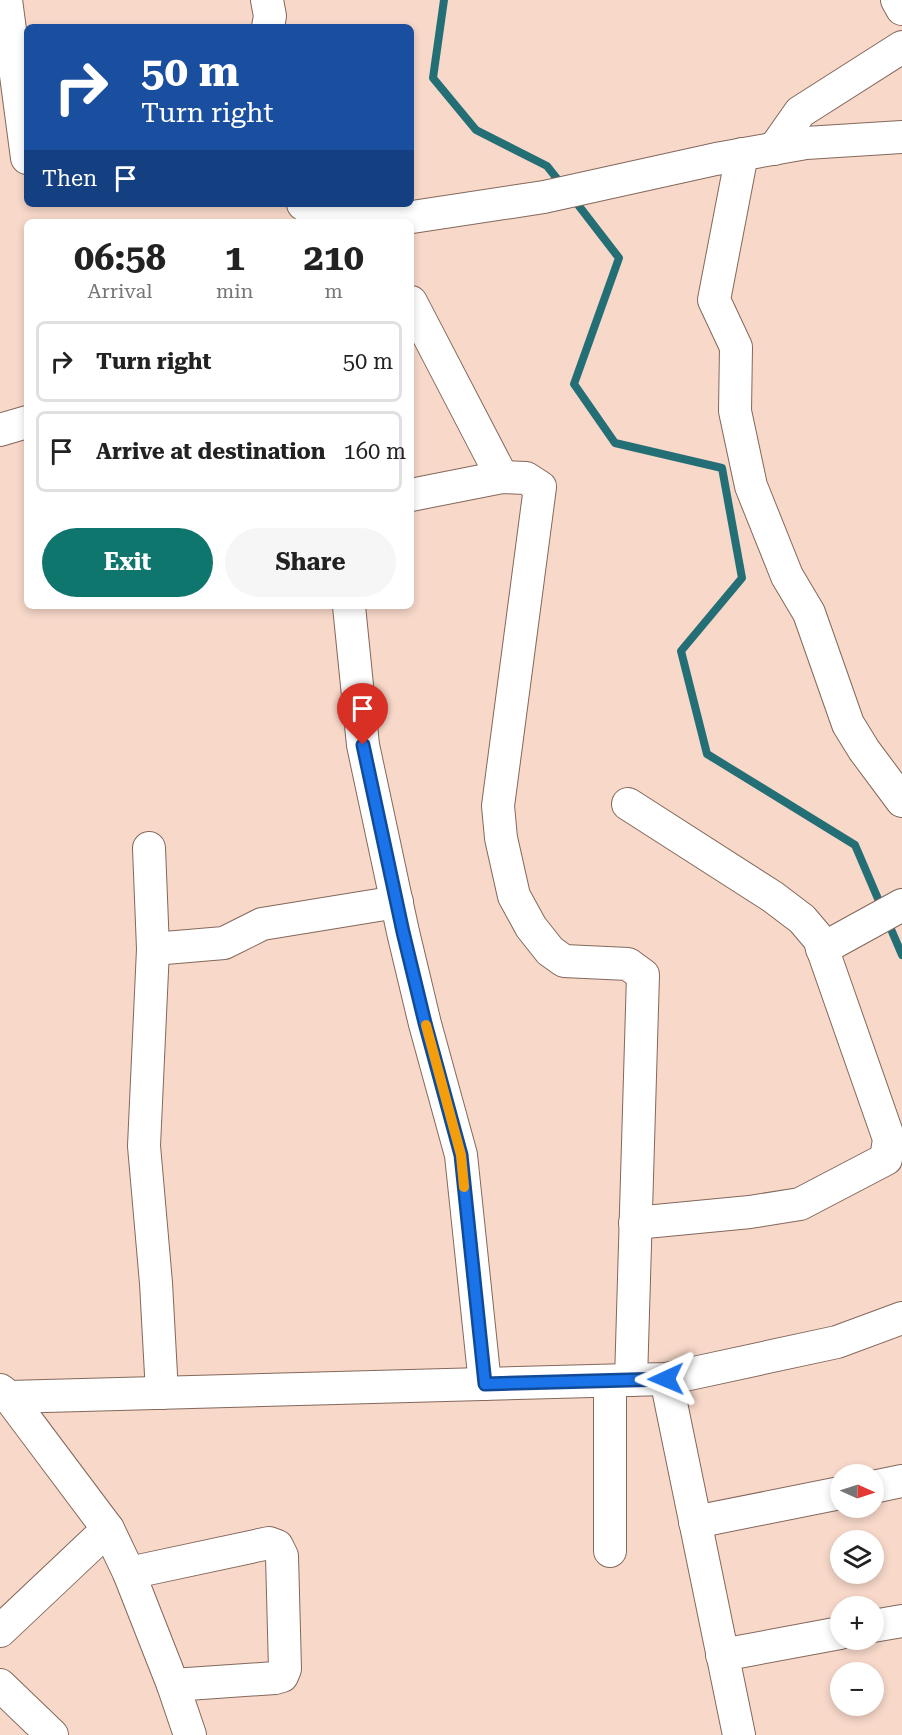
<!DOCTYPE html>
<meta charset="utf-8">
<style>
body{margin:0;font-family:"Roboto Serif",serif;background:#f6f6f6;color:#222;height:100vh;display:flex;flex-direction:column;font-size:22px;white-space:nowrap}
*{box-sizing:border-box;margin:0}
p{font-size:20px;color:#767676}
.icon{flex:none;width:33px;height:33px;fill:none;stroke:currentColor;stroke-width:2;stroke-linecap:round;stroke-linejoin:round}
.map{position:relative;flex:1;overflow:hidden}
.drawer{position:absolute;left:24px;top:219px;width:390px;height:390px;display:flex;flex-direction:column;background:#fff;border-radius:9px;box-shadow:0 3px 9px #0003}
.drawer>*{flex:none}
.hud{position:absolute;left:24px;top:24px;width:390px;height:183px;border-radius:9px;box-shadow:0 3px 9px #0003;background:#1a4fa0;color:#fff;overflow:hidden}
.needle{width:39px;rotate:93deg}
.controls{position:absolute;left:830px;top:1464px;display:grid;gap:12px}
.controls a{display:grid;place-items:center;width:54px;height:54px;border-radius:50%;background:#fff;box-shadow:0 3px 9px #0003;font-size:30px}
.pin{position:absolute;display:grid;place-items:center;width:51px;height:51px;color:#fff;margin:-62px -26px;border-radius:50% 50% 50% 0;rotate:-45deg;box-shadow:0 0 6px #0007}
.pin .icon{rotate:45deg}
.me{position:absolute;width:66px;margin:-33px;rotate:269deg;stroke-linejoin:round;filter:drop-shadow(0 0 4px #0008)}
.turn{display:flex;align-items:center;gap:21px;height:126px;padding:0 18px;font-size:27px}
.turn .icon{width:78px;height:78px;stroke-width:2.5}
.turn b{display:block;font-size:42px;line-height:51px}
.then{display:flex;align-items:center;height:57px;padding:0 18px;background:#0003;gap:12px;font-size:22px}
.eta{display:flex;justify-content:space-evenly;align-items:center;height:102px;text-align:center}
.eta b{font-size:36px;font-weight:700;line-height:42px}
.primary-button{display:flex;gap:12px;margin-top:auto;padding:12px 18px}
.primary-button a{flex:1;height:69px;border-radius:36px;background:#0f766e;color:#fff;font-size:24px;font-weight:700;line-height:69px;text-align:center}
.primary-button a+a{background:#f6f6f6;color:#222}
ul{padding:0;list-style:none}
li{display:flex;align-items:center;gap:18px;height:81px;margin:0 12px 9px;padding:0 6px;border:3px solid #e0e0e0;border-radius:9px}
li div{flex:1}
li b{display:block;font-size:22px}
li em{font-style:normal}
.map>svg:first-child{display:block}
</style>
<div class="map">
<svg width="902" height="1735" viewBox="0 0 902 1735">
<rect width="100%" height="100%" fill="#f7d8c9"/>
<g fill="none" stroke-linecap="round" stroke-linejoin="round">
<g stroke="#246e76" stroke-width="8">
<path d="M444,0L433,78L476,130L547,166L562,185"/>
<path d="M572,197L619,258L574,384L615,443L722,468L742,578L681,651L707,754L855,845L902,955"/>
</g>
<g stroke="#83685b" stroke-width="34">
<g id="street">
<path d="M6,0L27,158"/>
<path d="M267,0L270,16L268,27"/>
<path d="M897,0L902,9"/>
<path d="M774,149L800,112L902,47"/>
<path d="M742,154L714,300L736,347L735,411L751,486L787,576L809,613L848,724L864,750L902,801"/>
<path d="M303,204L314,212L337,221H386L544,197L716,159L806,143L902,137"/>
<path d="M411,302L502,477"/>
<path d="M0,430L27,422"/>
<path d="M411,495L502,477L526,478L540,487L498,806L501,838L514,896L531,927L550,951L564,961L628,964L643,975L631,1380"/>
<path d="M349,606L363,745L403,932L425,1024L461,1155L485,1384"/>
<path d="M628,804L773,897L802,919L819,939L889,1139L886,1159L800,1204L750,1212L635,1223"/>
<path d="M149,848L153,949L144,1146L156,1283L162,1393"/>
<path d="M153,949L224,943L262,924L397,902"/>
<path d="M822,949L902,905"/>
<path d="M666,1379L739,1735"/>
<path d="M0,1390L9,1397L108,1529L129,1573L173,1685L190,1735"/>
<path d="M9,1397L666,1379L837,1342L902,1318"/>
<path d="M873,1487L902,1481"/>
<path d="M695,1522L840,1493"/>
<path d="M610,1551V1381"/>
<path d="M129,1573L269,1543L277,1546L282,1556L285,1669L282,1676L275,1678L173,1685"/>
<path d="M873,1626L902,1621"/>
<path d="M0,1631L108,1529"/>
<path d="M722,1655L840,1633"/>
<path d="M0,1685L52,1735"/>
</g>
</g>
<use href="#street" stroke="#fff" stroke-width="32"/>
</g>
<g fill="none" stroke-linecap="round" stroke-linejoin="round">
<g stroke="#114b97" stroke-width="15">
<path id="route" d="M363,745L403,932L425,1023L461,1155L485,1384L666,1379"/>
</g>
<use href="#route" stroke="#1a73e8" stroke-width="10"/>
<path stroke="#f59e0b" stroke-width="10" d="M426,1025L461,1155L464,1187"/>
</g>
</svg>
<div class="controls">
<a><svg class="needle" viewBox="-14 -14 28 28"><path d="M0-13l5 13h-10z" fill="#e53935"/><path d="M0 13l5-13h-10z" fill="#767676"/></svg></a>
<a><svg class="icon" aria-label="layers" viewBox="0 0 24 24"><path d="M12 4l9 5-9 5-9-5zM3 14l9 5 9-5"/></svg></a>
<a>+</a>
<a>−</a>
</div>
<div class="pin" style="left:363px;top:745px;background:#d93025"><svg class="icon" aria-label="arrive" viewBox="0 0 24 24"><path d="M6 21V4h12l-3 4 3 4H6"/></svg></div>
<svg class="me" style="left:666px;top:1379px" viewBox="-20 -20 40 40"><path d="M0-17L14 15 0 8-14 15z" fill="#1a73e8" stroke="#fff" stroke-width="4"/></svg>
<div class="hud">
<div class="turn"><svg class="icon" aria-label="right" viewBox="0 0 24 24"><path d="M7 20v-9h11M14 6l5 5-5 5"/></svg><div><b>50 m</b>Turn right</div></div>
<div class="then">Then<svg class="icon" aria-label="arrive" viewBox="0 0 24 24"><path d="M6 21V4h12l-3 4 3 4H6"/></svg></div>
</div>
<section class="drawer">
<div class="eta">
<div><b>06:58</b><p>Arrival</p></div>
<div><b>1</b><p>min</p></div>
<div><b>210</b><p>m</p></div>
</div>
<ul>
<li><svg class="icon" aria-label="right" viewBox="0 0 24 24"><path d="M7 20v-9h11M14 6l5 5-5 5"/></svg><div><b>Turn right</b></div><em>50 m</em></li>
<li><svg class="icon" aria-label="arrive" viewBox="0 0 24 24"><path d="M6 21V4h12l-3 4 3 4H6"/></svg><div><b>Arrive at destination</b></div><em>160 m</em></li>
</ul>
<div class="primary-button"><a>Exit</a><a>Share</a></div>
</section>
</div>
